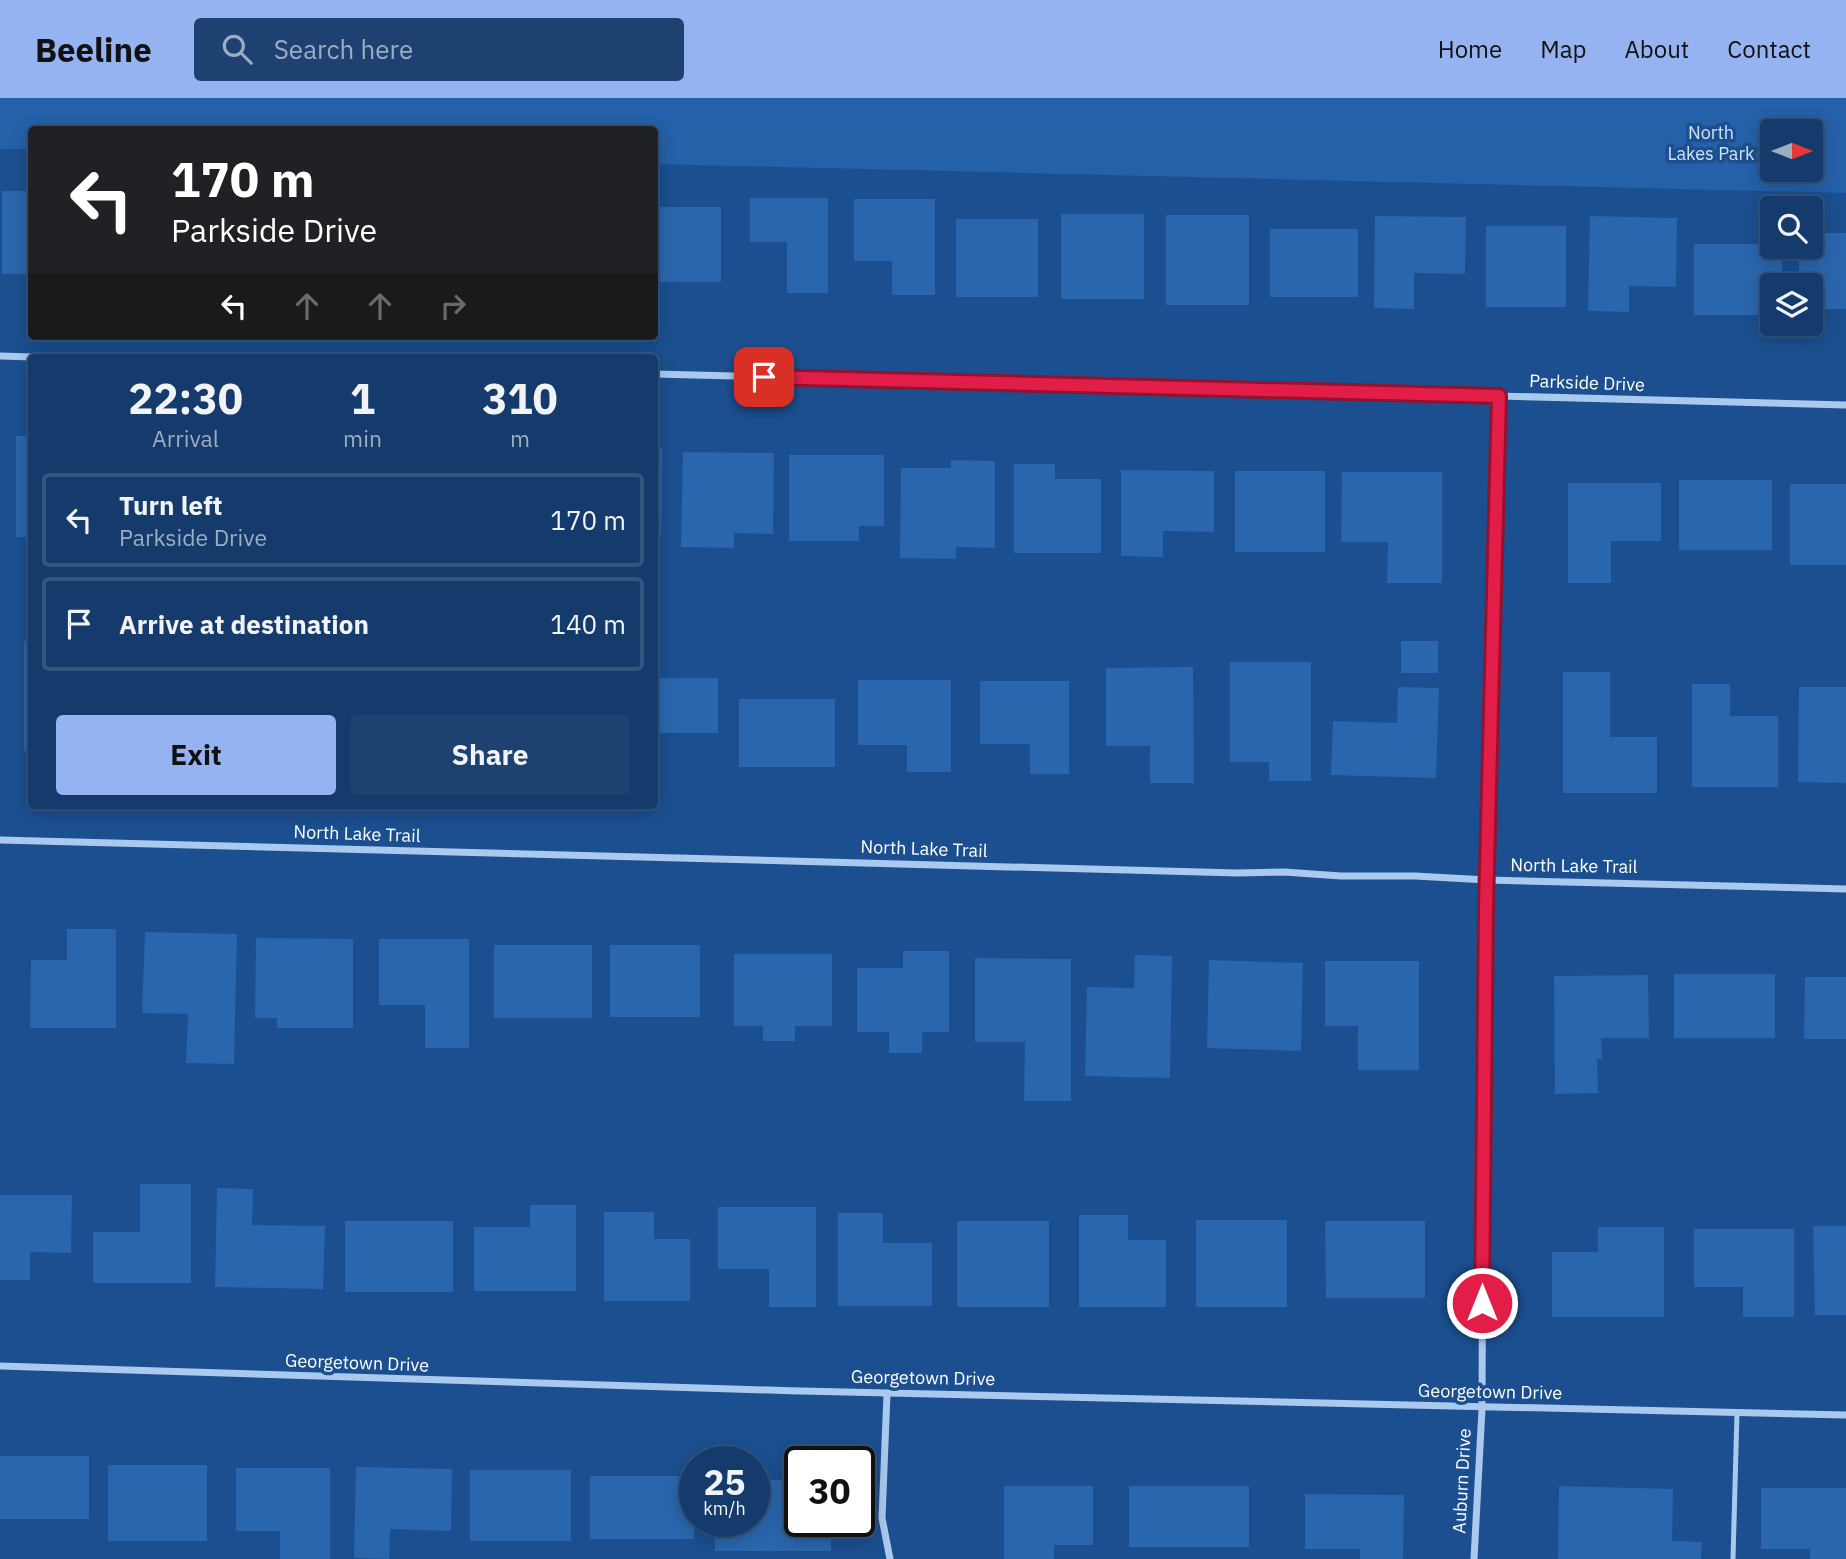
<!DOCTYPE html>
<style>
body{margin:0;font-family:"IBM Plex Sans",sans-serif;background:#1d4271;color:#f1f3f6;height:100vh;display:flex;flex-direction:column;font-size:26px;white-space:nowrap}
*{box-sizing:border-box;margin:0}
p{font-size:23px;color:#9dadc1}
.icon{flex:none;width:38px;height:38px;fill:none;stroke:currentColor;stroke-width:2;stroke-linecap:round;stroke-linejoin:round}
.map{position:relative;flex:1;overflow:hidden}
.details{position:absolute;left:28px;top:256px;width:630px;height:455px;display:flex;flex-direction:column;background:#143b6b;border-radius:7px;box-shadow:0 4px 18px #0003,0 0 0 2px #33557e}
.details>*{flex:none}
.guide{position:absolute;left:28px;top:28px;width:630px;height:214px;border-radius:7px;box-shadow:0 4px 18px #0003,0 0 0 2px #33557e;background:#202124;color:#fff;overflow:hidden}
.needle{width:46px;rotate:90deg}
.fabs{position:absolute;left:1760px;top:21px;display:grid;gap:14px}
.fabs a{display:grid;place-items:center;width:63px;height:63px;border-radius:7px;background:#143b6b;box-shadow:0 4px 18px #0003,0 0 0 2px #33557e;font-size:35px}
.speed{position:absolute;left:679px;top:1348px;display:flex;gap:14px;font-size:35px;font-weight:700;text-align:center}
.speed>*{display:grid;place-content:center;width:91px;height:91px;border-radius:50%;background:#143b6b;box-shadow:0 4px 18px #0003,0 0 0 2px #33557e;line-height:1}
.speed small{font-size:18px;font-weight:400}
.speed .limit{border:4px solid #111;border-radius:10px;background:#fff;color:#111}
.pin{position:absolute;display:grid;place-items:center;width:60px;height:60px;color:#fff;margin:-30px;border-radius:14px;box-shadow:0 4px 10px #0006}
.me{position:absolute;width:77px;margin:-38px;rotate:0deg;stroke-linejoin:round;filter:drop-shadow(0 0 5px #0008)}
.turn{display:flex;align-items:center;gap:24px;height:147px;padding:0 28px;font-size:32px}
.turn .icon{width:91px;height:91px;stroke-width:2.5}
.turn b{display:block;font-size:49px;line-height:60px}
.lanes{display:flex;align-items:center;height:66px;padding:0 28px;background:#0003;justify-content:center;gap:35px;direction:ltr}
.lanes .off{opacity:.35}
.eta{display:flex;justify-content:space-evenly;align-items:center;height:119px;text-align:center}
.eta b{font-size:42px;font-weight:700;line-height:49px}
.button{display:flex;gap:14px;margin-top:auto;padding:14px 28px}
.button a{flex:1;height:80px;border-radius:7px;background:#95b2f1;color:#111;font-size:28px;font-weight:700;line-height:80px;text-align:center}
.button a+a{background:#1d4271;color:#f1f3f6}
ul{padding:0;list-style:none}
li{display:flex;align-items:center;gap:21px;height:94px;margin:0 14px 10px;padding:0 14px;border:4px solid #33557e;border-radius:7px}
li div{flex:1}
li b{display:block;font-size:26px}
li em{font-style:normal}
header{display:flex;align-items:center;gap:42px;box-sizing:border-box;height:98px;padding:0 35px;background:#95b2f1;color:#111}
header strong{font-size:33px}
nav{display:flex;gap:38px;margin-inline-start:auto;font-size:24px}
.search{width:490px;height:63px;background:#1d4271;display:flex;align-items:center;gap:18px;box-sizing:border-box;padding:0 24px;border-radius:7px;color:#9dadc1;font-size:26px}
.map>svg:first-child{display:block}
</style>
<header>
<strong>Beeline</strong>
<div class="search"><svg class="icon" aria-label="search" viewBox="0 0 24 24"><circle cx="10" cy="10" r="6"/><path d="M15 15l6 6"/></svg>Search here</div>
<nav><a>Home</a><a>Map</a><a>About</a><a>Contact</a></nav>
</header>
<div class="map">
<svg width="1846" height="1461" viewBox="0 0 1846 1461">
<rect width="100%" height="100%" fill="#1b4f8f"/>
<path fill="#2461a8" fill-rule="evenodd" d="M0,0H1846V95L655,66L654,32H32L31,51H0ZM1773,33H1811V72H1773Z"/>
<g fill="#2a66ad">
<rect x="2" y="93" width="30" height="83"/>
<path d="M750,100H828V195H787V144H750Z"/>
<path d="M854,101H935V197H892V163H854Z"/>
<rect x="654" y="109" width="67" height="75"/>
<rect x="1061" y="116" width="83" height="85"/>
<rect x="1166" y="117" width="83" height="90"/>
<path d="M1375,118L1466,119L1465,176L1414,175V211L1374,210Z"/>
<path d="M1590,118L1677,120L1676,189L1629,188V214L1588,213Z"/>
<rect x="956" y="121" width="82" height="78"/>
<rect x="1486" y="128" width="80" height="81"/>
<rect x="1270" y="131" width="88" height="68"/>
<path d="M1811,135H1846V211H1811V187H1799V149H1811Z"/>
<path d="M1694,146H1773V149H1782V187H1773V217H1694Z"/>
<rect x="16" y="338" width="16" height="101"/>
<path d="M654,351H662L661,437H654Z"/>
<path d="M683,354L774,355L773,436L734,435V450L681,449Z"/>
<path d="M789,357H884V428H859V443H789Z"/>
<path d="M951,362L995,363V450L956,449V461L900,460L901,370H951Z"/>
<path d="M1014,366H1055V381H1101V455H1014Z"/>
<path d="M1121,372L1214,373V434L1163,433V459L1121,458Z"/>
<rect x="1235" y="373" width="90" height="81"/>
<path d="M1342,374H1442V485H1387L1388,444H1341Z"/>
<rect x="1679" y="382" width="93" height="70"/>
<path d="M1568,385H1661V443H1611V485H1568Z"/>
<rect x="1790" y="386" width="56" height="81"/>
<rect x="24" y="543" width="8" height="110"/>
<rect x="1401" y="543" width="37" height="32"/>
<path d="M1230,564H1311V683H1269V664H1230Z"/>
<path d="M1193,569L1194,685H1150V648H1106V570Z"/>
<path d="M1563,574H1610V639H1657V695H1563Z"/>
<path d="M654,580H718V635H659V668H654Z"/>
<path d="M858,582H951V674H907V647H858Z"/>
<path d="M980,583H1069V676H1030V646H980Z"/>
<path d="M1692,586H1730V618H1778V689H1692Z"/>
<path d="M1398,589L1439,590L1436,680L1331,677L1333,623L1397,625Z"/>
<path d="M1799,589H1846V685L1798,684Z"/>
<rect x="739" y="601" width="96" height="68"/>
<path d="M67,831H116V930H30L31,862H67Z"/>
<path d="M145,834L237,836L234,966L186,965L188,916L142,915Z"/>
<path d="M256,840L353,841V930H277V920H255Z"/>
<path d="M379,841H469V950H425V907H379Z"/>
<rect x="494" y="847" width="98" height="73"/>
<rect x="610" y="847" width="90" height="72"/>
<path d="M903,853H949V934H922V955H889V934H857V870H903Z"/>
<path d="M734,856H832V928H795V943H763V928H734Z"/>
<path d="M1135,857L1172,858L1170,980L1085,978L1087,889L1134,890Z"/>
<path d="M975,860L1071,861V1003H1024L1025,944H975Z"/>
<path d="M1209,862L1303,865L1301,953L1207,950Z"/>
<path d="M1325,863H1419V972H1358V928H1325Z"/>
<rect x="1674" y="876" width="101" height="64"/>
<path d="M1648,877L1649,940H1601L1602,961H1597L1598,995L1555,996L1554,878Z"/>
<path d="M1805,879H1846V941H1804Z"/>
<path d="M140,1086H191V1185H93V1134H140Z"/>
<path d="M217,1090L253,1091L252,1127L325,1128L323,1191L215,1189Z"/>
<path d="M0,1097H72L71,1155L30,1154V1182H0Z"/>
<path d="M530,1107H576V1193H474V1129H530Z"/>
<path d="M718,1109H816V1209H769V1171H718Z"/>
<path d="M604,1114H654V1141H690V1203H604Z"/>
<path d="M838,1115H883V1145H932V1208H838Z"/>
<path d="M1079,1117H1128V1142H1166V1209H1079Z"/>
<rect x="1196" y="1122" width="91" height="87"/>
<rect x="345" y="1123" width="108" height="71"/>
<rect x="957" y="1123" width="92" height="86"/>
<path d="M1325,1123H1425V1200H1326Z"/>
<path d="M1813,1128H1846V1217H1815Z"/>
<path d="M1598,1129H1664V1219H1552V1154H1598Z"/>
<path d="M1694,1131H1794V1219H1743V1189H1694Z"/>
<rect x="0" y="1358" width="89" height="63"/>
<rect x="108" y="1367" width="99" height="76"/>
<path d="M356,1369L452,1371L451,1433L390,1431L389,1461L354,1460Z"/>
<path d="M236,1370H330V1461H280V1433H236Z"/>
<rect x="470" y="1372" width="101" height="71"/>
<rect x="590" y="1378" width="104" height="63"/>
<path d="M754,1382H800V1423H831V1453H715V1423H754Z"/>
<path d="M1004,1388H1093V1447H1054V1461H1004Z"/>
<rect x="1129" y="1388" width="120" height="61"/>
<path d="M1559,1388L1673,1391L1672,1443L1702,1444L1701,1461H1558Z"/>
<path d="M1761,1390H1846V1461H1810V1451H1761Z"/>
<path d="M1305,1396L1404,1397L1403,1461H1360V1451H1305Z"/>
</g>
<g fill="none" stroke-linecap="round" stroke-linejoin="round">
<path stroke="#a9c9ee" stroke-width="5" d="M1733,1461L1737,1315"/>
<g stroke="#a9c9ee" stroke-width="7">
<path d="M0,258L32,259"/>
<path d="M654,276L1846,307"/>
<path d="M0,742L1238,775L1284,774L1341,778H1415L1487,782L1846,791"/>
<path d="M0,1268C615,1290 1231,1305 1846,1317"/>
<path d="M887,1296L882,1420L890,1461"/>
<path d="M1474,1461L1482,1311L1483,1046L1487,782L1499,298"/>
</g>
</g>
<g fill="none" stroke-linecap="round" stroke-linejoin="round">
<g stroke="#92132f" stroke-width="18">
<path id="route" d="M764,279L1499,298L1486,808L1482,1205"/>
</g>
<use href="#route" stroke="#e11d48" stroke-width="12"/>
</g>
<g text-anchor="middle" stroke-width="7" stroke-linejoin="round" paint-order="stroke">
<g font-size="18" fill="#cfe3fa" stroke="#1b4f8f">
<text x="1711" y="41">North<tspan x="1711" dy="21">Lakes Park</tspan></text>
</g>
<g font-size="18" fill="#fff" stroke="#1b4f8f">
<text transform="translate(1587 285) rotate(2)" y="6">Parkside Drive</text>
<text transform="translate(357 736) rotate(2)" y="6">North Lake Trail</text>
<text transform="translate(924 751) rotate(2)" y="6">North Lake Trail</text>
<text transform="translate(1574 768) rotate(1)" y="6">North Lake Trail</text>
<text transform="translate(357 1265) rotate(2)" y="6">Georgetown Drive</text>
<text transform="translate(923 1280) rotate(1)" y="6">Georgetown Drive</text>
<text transform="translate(1490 1294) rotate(1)" y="6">Georgetown Drive</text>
<text transform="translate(1462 1383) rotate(-87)" y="6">Auburn Drive</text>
</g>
</g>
</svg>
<div class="fabs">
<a><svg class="needle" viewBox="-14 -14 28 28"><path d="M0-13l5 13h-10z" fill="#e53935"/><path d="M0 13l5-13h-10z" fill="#9dadc1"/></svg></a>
<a><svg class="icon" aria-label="search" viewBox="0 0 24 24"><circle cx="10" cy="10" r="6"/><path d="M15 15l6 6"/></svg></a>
<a><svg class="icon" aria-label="layers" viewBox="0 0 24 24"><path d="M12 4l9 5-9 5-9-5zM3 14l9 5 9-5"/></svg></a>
</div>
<div class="speed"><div>25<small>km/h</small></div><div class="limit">30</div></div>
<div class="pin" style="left:764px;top:279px;background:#d93025"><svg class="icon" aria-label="arrive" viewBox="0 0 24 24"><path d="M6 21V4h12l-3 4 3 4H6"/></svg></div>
<svg class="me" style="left:1482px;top:1205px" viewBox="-20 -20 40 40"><circle r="17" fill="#e11d48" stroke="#fff" stroke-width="3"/><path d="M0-11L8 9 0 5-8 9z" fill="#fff"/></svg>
<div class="guide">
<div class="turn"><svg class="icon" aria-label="left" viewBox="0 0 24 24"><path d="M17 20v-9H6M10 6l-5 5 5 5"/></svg><div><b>170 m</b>Parkside Drive</div></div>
<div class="lanes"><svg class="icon" aria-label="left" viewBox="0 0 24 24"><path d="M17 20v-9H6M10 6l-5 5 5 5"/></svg><svg class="icon off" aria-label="ahead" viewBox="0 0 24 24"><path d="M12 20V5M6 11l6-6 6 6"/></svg><svg class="icon off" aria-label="ahead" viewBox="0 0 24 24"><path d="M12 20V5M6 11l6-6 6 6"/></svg><svg class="icon off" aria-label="right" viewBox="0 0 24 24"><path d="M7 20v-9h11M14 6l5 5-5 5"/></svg></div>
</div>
<section class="details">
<div class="eta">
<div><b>22:30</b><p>Arrival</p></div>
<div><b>1</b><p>min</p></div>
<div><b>310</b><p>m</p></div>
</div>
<ul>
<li><svg class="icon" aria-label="left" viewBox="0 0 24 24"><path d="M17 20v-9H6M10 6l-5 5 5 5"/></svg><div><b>Turn left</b><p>Parkside Drive</p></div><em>170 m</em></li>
<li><svg class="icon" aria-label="arrive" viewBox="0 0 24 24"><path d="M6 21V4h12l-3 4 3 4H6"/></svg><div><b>Arrive at destination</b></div><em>140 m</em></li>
</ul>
<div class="button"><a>Exit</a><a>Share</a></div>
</section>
</div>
